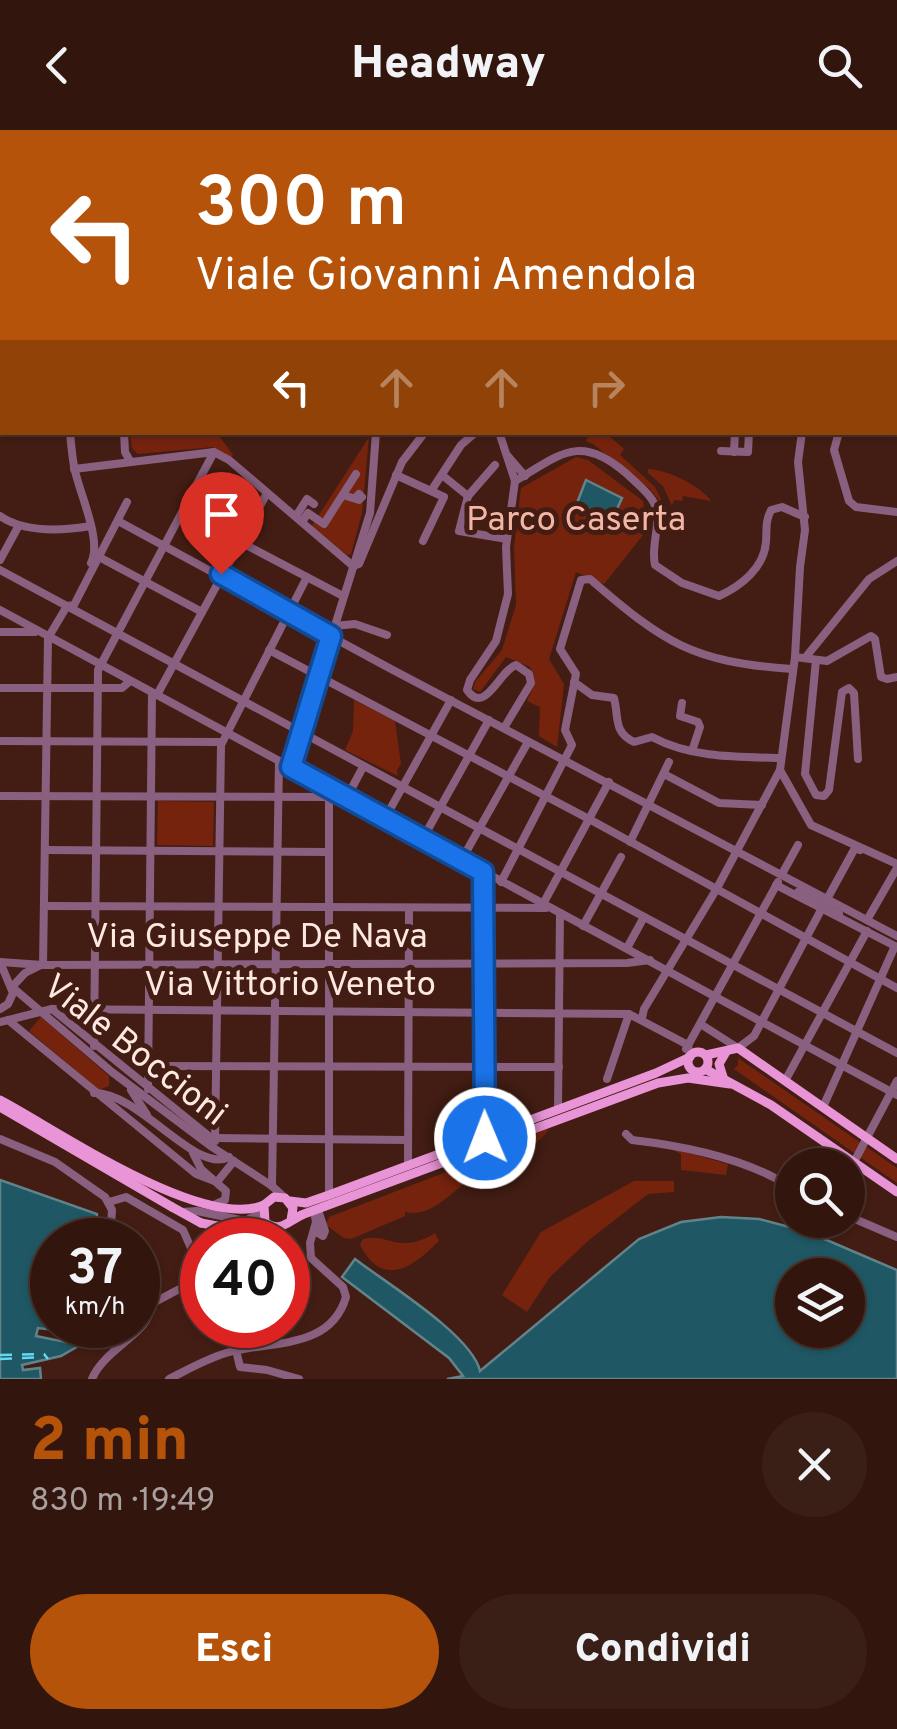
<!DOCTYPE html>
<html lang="it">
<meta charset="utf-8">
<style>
body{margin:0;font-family:Overpass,sans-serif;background:#3a1f17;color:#f1f3f6;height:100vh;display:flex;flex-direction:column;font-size:38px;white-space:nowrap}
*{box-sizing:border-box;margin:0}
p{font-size:32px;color:#a89f9e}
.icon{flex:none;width:55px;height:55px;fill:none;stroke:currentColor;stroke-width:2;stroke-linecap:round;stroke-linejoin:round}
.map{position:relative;height:1249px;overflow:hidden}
.sheet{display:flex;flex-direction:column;background:#32160e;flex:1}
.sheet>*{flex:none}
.hud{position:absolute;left:0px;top:0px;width:898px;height:305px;box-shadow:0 2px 8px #0004,0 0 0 2px #4d352e;background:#b45309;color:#fff;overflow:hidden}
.fabs{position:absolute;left:775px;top:1018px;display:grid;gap:20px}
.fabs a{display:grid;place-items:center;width:90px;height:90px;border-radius:50%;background:#32160e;box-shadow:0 2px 8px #0004,0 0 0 2px #4d352e;font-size:50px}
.speed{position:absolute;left:30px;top:1088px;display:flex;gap:20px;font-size:50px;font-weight:700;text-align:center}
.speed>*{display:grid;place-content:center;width:130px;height:130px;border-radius:50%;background:#32160e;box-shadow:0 2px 8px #0004,0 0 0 2px #4d352e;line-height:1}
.speed small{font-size:25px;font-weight:400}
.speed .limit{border:15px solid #d22;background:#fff;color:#111}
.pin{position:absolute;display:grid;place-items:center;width:85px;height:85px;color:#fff;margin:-102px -42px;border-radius:50% 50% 50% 0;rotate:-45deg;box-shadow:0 0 10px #0007}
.pin .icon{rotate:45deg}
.me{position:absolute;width:110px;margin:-55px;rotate:359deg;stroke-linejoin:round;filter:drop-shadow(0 0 8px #0008)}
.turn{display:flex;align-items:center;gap:35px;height:210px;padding:0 30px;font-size:45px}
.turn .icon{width:130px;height:130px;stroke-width:2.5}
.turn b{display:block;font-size:70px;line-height:85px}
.lanes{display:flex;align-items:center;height:95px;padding:0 30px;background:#0003;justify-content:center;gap:50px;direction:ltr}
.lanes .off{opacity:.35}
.round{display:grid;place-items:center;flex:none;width:105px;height:105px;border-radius:52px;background:#3a1f17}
.headline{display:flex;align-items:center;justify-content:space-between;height:170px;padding:0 30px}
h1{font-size:60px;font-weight:800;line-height:75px;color:#b45309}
.action{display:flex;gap:20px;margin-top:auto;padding:20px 30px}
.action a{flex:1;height:115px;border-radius:60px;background:#b45309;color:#fff;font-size:40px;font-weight:800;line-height:115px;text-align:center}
.action a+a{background:#3a1f17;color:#f1f3f6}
header{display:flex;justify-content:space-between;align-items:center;height:130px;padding:0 30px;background:#32160e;font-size:45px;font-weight:800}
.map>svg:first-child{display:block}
</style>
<header><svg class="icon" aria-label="back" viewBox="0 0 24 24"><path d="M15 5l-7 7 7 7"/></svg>Headway<svg class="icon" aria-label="search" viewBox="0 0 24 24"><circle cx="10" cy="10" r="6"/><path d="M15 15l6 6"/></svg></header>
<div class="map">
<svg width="897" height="1249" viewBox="0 0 897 1249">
<rect width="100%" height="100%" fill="#431d13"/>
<g fill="#76230e">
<path d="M130,303H217L233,325L230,328L213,317L138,324L132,318Z"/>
<path d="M584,303H606L624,319L620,325L655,357L666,379L649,358L593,314L586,311L588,307Z"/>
<path d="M369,307L362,383L351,424L347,425L312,396Z"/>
<path d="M576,327L588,330L643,371L647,400L604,454L576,442L549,529L564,554L557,617L539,606L540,577L527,571L535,553L530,537L506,527L480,562L473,559L475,552L502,520L516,475L514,417L521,358Z"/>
<path d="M648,339C668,340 701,356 711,371L683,366L682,371L674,370L672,376L663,356L648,343Z"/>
<path d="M354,570L395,591L401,634L397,640L398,646L345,620L353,601Z"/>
<path d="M158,671L214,672L213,716L157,715Z"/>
<path d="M41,887L109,946V956L99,960L29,901Z"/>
<path d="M738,928L897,1038V1053L734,939L738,935Z"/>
<path d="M549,998C543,1012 516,1027 501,1027V1033L506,1035L537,1018L513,1039H500L495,1026L500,1017Z"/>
<path d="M669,1018L728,1034L726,1045L681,1040V1024Z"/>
<path d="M480,1029L487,1046C460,1043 441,1090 405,1082V1086L351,1109L344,1108L326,1095L329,1087Z"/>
<path d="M634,1051H674V1062L648,1064L589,1110L550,1147L527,1182L502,1165L541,1102Z"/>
<path d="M435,1103L439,1111C413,1137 383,1159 360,1115L363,1109C389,1102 397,1126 435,1103Z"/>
</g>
<g fill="#1f5864" stroke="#62838a" stroke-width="2.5" fill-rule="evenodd">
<path d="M586,350L622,368L612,390L577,373Z"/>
<path d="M0,1050L97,1084L96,1110H52V1195H88L81,1203L38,1198L36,1206L80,1215L61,1226L22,1235L23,1240L40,1238L41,1249H0Z"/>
<path d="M721,1087L759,1089L808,1102L897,1140V1249H447L463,1246L449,1228L342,1147L355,1129C386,1153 472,1205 480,1241L639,1109L681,1092ZM848,1145V1200H792V1145Z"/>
</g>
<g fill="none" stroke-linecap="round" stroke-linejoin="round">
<g stroke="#64d7f2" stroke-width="2.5" stroke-dasharray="12 10" stroke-linecap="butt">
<path d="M0,1225L44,1224L48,1229"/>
<path d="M0,1229L43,1227"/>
</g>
<g stroke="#89607f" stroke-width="8">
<path d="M230,0L232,2"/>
<path d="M312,0L315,2"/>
<path d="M285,2L291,0"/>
<path d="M339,2V0"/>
<path d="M436,2L437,0"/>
<path d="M605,2L607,0"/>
<path d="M0,82L2,76"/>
<path d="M0,145L2,144"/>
<path d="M895,153L897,151"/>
<path d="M0,174L2,175"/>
<path d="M0,234L2,236"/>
<path d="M70,302C71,314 72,325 74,336C78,361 103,410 91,433"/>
<path d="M124,302L125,322L130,331"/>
<path d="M499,302L515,351L506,417L508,464L496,511L470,550L467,560C485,586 499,541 516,535L529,544L531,553L504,598"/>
<path d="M839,302L834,320L849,371L856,377L897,382"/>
<path d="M721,321L748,322L749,302"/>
<path d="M734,322L735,302"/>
<path d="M507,325L525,346"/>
<path d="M74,339L214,322L229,330L353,436L359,434L402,332L425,302"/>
<path d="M396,345L444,367L423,411"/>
<path d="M442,345L468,366L459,401L507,409"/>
<path d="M515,351C561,324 580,303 627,344C635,352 649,362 654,373C663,392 650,415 655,435L682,453L719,466C741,456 764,438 766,412C767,399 765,392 771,380L782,377L805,387"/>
<path d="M431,361L461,315L476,302"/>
<path d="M343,365L359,370L362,367L359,364L356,367"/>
<path d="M468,366L495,335"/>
<path d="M183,382L343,466"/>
<path d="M298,383L307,369L314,374"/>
<path d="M0,386C25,403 61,401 91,396"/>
<path d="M304,389L308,383L324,394L356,344"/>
<path d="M118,391L391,539L897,806"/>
<path d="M99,427L202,482"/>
<path d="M0,430L18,397"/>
<path d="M0,440L897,923"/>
<path d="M0,480L897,965"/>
<path d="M334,496L355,494L387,505"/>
<path d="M0,502H35"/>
<path d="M269,520L589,689L897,858"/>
<path d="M795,527L827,531L871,506L875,509L881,547L887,549L897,547"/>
<path d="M805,528L869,449L897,431"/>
<path d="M816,530L805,644L816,665L824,666L829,660L842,562L849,558L854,563L858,629"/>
<path d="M574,552L592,565L614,568C619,587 613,602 634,612L652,607C691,628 737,627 781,628"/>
<path d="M0,558H122L130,551"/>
<path d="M157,565L267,363"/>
<path d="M682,573L680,586L698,592L700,597L692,621"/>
<path d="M0,611L222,612"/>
<path d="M291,637L370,383L376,302"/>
<path d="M780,640L811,695L897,734"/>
<path d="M664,644L719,673L762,675"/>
<path d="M0,666L329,667"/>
<path d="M346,669L363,637"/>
<path d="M384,690L451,570"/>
<path d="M422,710L489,590"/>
<path d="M630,712L669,632"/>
<path d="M45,720L329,722"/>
<path d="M461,731L528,612"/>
<path d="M483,742L486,1018"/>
<path d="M782,744L798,715"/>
<path d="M501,752L572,615L565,600L576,544L560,519L581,450L590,449C664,513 692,532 792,539"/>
<path d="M776,755L895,816L823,977"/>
<path d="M798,762L839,784"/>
<path d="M826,771L855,718L860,720"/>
<path d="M543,774L609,652"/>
<path d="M44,776L546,778"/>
<path d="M867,790L897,738"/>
<path d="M583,796L621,727"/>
<path d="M627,818L644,787"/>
<path d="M0,832L43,835L627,833L650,830"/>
<path d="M43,835L48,508L67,476L74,475L127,372"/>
<path d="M12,857L112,942L212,1017L272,1056L285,1068"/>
<path d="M12,857L25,843L39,836"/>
<path d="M0,879L8,874L13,863L0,832"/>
<path d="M52,879L215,1011"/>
<path d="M642,888L644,879L716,760L780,640L795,527L800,437L805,400L798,332L802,302"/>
<path d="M8,890L196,1044L217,1052L234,1031"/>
<path d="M0,892L52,879L629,884L688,915L690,927"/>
<path d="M702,895L738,918L754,906L821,780"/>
<path d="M94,916L98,540L214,322"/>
<path d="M686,919L778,752"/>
<path d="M149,936L559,937"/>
<path d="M607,949L629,884"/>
<path d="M785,951L867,801"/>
<path d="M148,959L152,563"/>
<path d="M131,960L147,985"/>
<path d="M94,963C139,962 196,1045 229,1027"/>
<path d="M558,979L560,783"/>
<path d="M626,1004L632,1010C684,1016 748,1029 792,1058"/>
<path d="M217,1008L408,1010"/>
<path d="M0,1009L55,1032L105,1067L112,1080L110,1110"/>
<path d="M215,1011L221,615L307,447"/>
<path d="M193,1023L201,1039L226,1061L225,1070L216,1074"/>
<path d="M854,1032L897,951"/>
<path d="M408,1036L409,779"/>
<path d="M272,1056L279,631"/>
<path d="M329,1065V660"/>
<path d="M109,1072L126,1067L183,1100L202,1143"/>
<path d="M314,1081L318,1103L323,1106L325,1101L318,1080"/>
<path d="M182,1082L197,1081L245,1091L262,1082"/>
<path d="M848,1086L897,1107"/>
<path d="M263,1110L279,1098"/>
<path d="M138,1181L202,1147"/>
<path d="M110,1195L119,1215"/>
<path d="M236,1220L240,1237L267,1240L299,1249"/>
<path d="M92,1249C104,1218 155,1201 150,1174"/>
<path d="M169,1249C187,1240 206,1229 226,1223C269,1210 330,1221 346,1167L343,1157L311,1128L310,1113L316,1092"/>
</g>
<g stroke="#e894d6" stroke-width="9">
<circle cx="698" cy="932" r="10"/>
<path d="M706,925L738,918L897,1029"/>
<path d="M705,939L771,975L897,1062"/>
<path d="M724,950L719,934L726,922"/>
<path d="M0,970C57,1000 202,1101 264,1075"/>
<path d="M0,977L172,1077"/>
<path d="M290,1071L306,1073L329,1065L656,943L690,927"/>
<path d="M291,1090L293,1078L285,1068L274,1067L264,1075L265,1092C281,1104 289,1090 304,1084L658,953L688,948L730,954"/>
<path d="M201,1093L239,1100L272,1097"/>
</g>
<g stroke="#f7bae9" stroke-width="10">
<path d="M650,1L689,0"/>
<path d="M895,3L897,2"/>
<path d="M0,112H2"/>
</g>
<path stroke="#e894d6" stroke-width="9" d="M172,1077L201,1093"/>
<path stroke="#f7bae9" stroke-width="10" d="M612,2L650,1"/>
</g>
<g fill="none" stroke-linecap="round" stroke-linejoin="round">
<g stroke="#114b97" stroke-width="25">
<path id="route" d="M221,444L331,506L291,637L483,742L485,1008"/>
</g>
<use href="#route" stroke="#1a73e8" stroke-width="18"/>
</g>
<g text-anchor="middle" stroke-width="10" stroke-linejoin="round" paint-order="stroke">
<g font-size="35" fill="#f2b6a6" stroke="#431d13">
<text x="576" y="400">Parco Caserta</text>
</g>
<g font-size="35" fill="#fee8e2" stroke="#431d13">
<text x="257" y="817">Via Giuseppe De Nava</text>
<text x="290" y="865">Via Vittorio Veneto</text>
<text transform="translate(136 919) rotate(38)" y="12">Viale Boccioni</text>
</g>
</g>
</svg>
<div class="fabs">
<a><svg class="icon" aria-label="search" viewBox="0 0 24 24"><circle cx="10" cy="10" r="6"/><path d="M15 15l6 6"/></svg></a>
<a><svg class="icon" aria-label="layers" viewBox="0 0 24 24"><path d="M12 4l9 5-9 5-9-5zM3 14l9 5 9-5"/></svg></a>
</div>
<div class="speed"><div>37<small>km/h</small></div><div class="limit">40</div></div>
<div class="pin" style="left:221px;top:444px;background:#d93025"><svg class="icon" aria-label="arrive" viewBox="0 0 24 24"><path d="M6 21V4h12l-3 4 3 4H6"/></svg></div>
<svg class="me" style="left:485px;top:1008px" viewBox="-20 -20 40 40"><circle r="17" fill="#1a73e8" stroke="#fff" stroke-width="3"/><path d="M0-11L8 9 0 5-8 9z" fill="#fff"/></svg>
<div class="hud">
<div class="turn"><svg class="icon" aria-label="left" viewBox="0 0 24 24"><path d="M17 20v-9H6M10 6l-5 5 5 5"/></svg><div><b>300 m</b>Viale Giovanni Amendola</div></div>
<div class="lanes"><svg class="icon" aria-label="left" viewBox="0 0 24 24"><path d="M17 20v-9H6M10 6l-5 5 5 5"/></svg><svg class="icon off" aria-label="ahead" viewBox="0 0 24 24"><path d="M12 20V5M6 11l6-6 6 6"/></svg><svg class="icon off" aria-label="ahead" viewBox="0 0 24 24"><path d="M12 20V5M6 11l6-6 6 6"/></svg><svg class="icon off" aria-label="right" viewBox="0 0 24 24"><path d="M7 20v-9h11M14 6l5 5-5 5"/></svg></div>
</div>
</div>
<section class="sheet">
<div class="headline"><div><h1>2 min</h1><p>830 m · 19:49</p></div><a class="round"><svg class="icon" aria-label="close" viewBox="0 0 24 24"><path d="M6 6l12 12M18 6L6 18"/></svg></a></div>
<div class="action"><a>Esci</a><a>Condividi</a></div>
</section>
